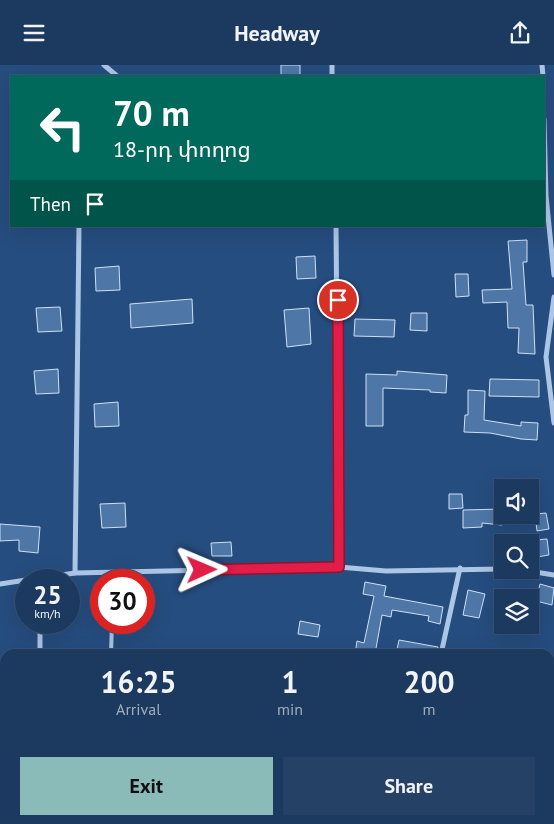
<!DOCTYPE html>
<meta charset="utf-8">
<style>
body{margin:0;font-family:"PT Sans","Noto Sans Armenian",sans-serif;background:#254165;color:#f1f3f6;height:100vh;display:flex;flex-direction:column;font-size:19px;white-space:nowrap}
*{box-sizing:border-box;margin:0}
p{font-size:16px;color:#a0adbd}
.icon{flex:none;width:28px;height:28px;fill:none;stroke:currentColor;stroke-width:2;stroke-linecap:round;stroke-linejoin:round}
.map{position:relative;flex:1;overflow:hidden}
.panel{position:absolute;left:0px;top:584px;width:555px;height:176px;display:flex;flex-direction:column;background:#1c3a5f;border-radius:15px 15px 0 0;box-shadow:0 5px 20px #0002,0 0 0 1px #3a5474}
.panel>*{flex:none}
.guide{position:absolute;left:10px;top:10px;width:535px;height:152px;border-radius:0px;box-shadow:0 5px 20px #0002,0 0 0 1px #3a5474;background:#00695c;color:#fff;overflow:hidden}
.buttons{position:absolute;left:494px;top:414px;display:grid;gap:10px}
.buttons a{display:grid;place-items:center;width:45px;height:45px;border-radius:0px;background:#1c3a5f;box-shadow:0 5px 20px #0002,0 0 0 1px #3a5474;font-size:25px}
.speed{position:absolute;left:15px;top:504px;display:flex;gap:10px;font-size:25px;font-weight:700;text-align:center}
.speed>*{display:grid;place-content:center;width:65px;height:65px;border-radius:50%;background:#1c3a5f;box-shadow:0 5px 20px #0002,0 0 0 1px #3a5474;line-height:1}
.speed small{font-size:12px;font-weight:400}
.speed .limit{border:8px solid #d22;background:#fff;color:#111}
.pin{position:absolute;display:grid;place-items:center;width:42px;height:42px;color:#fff;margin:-21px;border:2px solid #fff;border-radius:50%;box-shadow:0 1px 5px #0007}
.me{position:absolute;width:55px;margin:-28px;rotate:89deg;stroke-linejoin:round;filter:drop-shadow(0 0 4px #0008)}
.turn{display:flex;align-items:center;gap:18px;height:105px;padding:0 20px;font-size:22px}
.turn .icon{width:65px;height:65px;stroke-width:2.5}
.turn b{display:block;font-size:35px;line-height:42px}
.then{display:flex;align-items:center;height:48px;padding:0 20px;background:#0003;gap:10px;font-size:19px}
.eta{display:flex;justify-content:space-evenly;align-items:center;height:85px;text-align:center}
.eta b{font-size:30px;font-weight:600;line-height:35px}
.button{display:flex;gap:10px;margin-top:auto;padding:10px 20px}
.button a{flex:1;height:58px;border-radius:0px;background:#8bbbb9;color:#111;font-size:20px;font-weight:600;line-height:58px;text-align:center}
.button a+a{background:#254165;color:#f1f3f6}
header{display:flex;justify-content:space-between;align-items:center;height:65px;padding:0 20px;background:#1c3a5f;font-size:22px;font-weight:600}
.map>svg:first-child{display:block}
</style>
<header><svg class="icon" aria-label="menu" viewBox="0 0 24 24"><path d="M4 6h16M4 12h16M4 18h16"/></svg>Headway<svg class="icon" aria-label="share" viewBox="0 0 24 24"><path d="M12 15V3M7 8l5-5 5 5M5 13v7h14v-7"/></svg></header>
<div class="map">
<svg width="554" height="759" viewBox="0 0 554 759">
<rect width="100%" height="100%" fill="#264d7f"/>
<g fill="#4e77a8" stroke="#cfe0f5">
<rect x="281" y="0" width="19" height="11"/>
<path d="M527,175V197H523L526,240H533L535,289L518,288L519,263H508L507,237L483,238L482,225L512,224L508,176Z"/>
<path d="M315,191L316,213L297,214L296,192Z"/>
<path d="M119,201L120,225L96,226L95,203Z"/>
<path d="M455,209H468L469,231L456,232Z"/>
<path d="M192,234L193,258L131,263L130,239Z"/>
<path d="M60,242L62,266L38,267L36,243Z"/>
<path d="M309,243L311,279L287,282L284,245Z"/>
<path d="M411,248H427V266L410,265Z"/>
<path d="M355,254L395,255L394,272L354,271Z"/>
<path d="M58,304L59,328L36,329L34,306Z"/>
<path d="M397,306L447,310L446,328L430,327V325L383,323V361H366V309L397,310Z"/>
<path d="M490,314L539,315V332L489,331Z"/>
<path d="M468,325L485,326L484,355L521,361V357L538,358L537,375L521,374L490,368L464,367L465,350H468Z"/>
<path d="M118,337L119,361L95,362L94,339Z"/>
<path d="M449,429H462L463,443L449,444Z"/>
<path d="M125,438L126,462L102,463L100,439Z"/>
<path d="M502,444V460L482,458V462L463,463V445Z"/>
<path d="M546,448L549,464L537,466L535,449Z"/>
<path d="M0,459L40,462L38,488L19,486V475L0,476Z"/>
<path d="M547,474L549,490L537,492L535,475Z"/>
<path d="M231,477L232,491H212L211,478Z"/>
<path d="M365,517L386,521L384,531L443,542L440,559L428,556L429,551L392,545L391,552L382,550L375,589H355L357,576L364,578L374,531L363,529Z"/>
<path d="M540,519L554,523L552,540L536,536Z"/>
<path d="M468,525L485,529L479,553L463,550Z"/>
<path d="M300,556L320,560L318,572L298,569Z"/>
<path d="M399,575L438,582L437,589H396Z"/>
</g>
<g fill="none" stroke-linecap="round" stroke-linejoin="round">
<g stroke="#acc6e6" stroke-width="4">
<path d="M104,508L106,515"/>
<path d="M111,589L112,558"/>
<path d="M142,755L143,759"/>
</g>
<g stroke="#acc6e6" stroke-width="5">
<path d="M104,0L117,11"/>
<path d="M332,0V11"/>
<path d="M542,0L543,11"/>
<path d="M544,54L546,131L554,210"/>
<path d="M336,161L339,502"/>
<path d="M554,232L546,292L554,358"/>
<path d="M523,505L554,510"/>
<path d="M75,508L79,161"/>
<path d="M28,515L75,508L339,502L386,506L502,504"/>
<path d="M0,519L26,515"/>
<path d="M40,558V589"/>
<path d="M441,589L460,503"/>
<path d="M37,759V755"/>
<path d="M409,759V755"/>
</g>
</g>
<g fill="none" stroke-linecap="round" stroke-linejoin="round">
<g stroke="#92132f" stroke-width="12">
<path id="route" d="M202,505L339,502L338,235"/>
</g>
<use href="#route" stroke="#e11d48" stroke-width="9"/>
</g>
</svg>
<div class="buttons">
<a><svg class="icon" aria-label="sound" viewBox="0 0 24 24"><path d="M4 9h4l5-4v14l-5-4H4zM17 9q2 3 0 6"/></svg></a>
<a><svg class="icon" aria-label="search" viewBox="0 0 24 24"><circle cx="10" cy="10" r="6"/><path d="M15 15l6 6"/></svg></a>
<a><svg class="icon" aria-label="layers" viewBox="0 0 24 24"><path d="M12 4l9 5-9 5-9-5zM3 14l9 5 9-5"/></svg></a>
</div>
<div class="speed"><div>25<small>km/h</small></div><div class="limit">30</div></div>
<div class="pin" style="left:338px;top:235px;background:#d93025"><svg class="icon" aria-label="arrive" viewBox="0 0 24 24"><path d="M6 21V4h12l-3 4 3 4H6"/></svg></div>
<svg class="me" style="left:202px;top:505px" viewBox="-20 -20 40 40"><path d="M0-17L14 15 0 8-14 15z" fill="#e11d48" stroke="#fff" stroke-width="4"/></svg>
<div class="guide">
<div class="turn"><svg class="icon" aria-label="left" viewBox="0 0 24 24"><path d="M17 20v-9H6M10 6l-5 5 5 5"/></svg><div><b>70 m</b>18-րդ փողոց</div></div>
<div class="then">Then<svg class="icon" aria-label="arrive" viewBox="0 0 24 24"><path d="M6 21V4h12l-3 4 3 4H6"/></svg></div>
</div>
<section class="panel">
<div class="eta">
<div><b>16:25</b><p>Arrival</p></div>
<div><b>1</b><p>min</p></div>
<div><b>200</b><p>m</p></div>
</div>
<div class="button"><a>Exit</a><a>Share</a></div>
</section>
</div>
